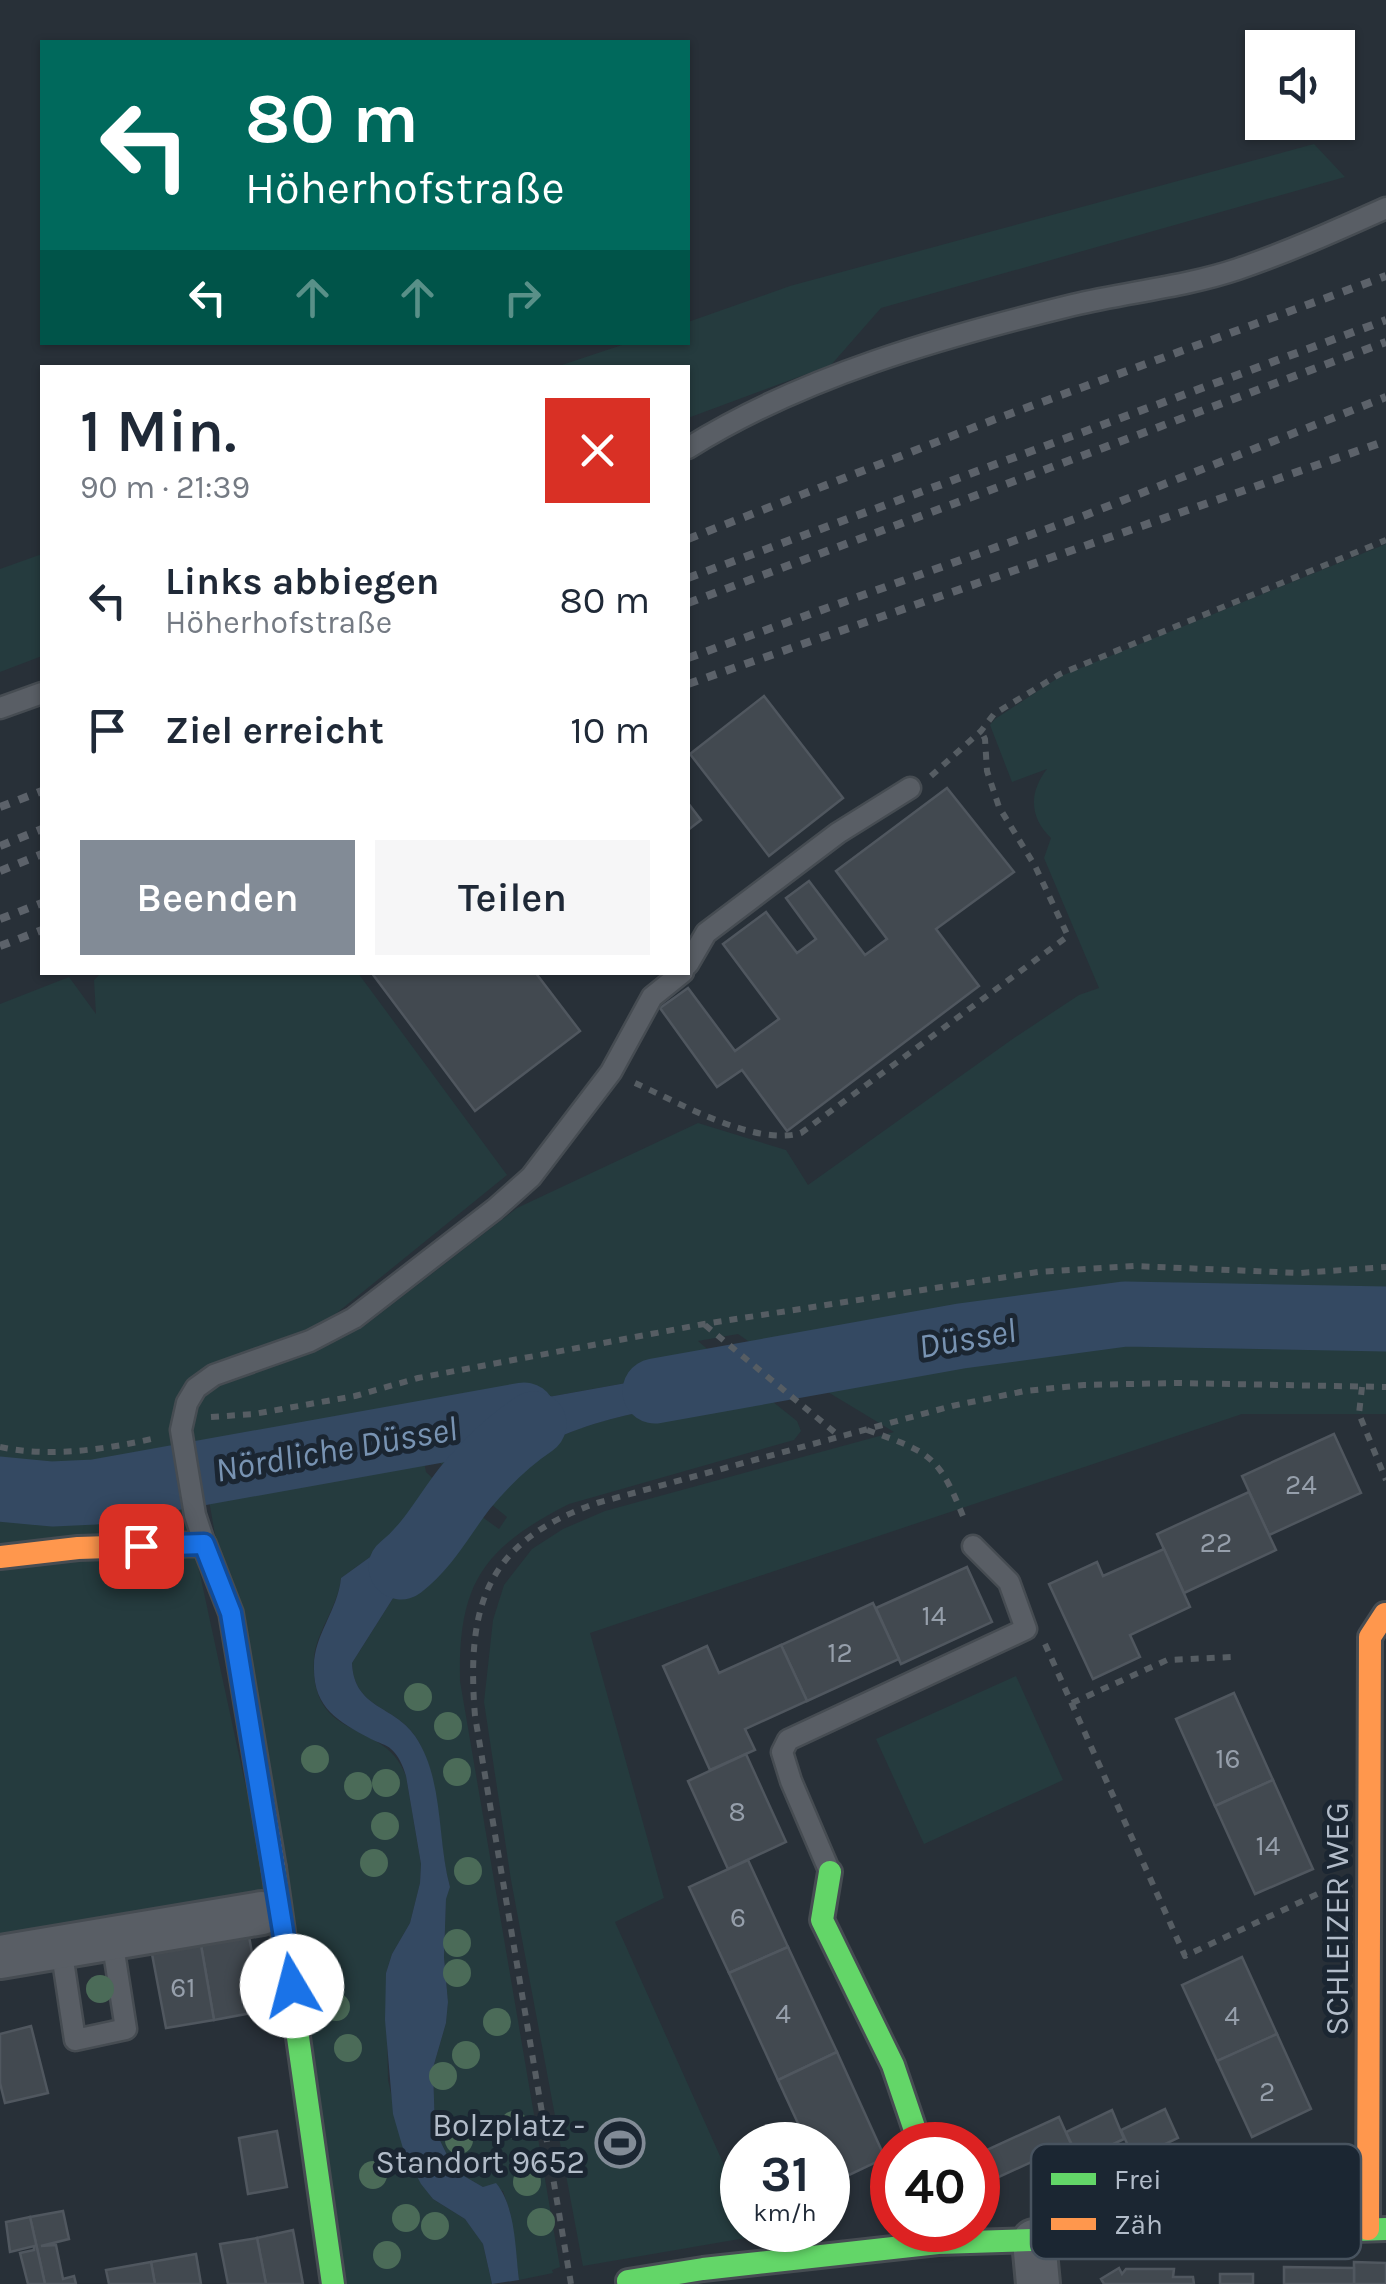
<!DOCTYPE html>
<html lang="de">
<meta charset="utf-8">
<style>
body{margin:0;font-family:Karla,sans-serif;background:#f6f6f7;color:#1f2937;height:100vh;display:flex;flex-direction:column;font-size:38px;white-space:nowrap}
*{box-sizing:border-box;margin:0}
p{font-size:32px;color:#747a83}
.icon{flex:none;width:55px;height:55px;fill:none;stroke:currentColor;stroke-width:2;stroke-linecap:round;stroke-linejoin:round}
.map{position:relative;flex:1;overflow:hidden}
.panel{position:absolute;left:40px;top:365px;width:650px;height:610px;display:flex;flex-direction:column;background:#fff;border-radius:0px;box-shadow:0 2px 8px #0004}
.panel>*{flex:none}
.top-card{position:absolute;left:40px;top:40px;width:650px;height:305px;border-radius:0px;box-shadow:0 2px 8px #0004;background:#00695c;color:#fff;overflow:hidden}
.controls{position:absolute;left:1245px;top:30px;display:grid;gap:20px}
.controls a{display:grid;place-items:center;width:110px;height:110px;border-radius:0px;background:#fff;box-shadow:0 2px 8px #0004;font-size:50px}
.speed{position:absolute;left:720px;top:2122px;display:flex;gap:20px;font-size:50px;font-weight:700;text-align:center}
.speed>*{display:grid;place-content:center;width:130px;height:130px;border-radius:50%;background:#fff;box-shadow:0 2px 8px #0004;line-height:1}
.speed small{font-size:25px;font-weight:400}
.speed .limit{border:15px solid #d22;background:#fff;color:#111}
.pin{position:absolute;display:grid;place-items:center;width:85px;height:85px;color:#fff;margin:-42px;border-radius:20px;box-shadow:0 5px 15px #0006}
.me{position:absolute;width:110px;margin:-55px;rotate:352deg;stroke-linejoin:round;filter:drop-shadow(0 0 8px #0008)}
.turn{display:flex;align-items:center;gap:35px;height:210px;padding:0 40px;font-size:45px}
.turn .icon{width:130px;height:130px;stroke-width:2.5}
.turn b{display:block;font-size:70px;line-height:85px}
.lanes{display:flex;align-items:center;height:95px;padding:0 40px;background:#0003;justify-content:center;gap:50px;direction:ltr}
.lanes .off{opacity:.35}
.round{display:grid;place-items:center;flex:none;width:105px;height:105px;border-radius:0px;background:#f6f6f7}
.overview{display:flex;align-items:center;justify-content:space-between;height:170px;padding:0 40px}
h1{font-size:60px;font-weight:600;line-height:75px}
.primary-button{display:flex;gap:20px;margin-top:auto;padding:20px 40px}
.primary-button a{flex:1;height:115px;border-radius:0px;background:#828b96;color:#fff;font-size:40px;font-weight:600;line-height:115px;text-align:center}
.primary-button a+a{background:#f6f6f7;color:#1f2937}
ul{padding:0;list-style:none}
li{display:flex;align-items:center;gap:30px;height:130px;padding:0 40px}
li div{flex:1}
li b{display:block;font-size:38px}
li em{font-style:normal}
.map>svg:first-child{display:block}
</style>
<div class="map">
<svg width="1386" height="2284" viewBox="0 0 1386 2284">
<rect width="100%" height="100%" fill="#283038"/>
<g fill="#253b3e">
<path d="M1314,144L1345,177L881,308L831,365L688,418V368L556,367L628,343L688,342V322L790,286Z"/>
<path d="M1386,544V1313L1118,1310L767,1354L738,1334L698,1341L726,1365L448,1415L434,1414L431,1401L173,1449L270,1899L0,1945V1004L69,977L96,1014L94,980L101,973H358L507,1175L322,1325L364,1326L517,1208L698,1123L786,1150L808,1185L1014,1038L1079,995L1099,988L1044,858L1051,838C1029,817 1029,792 1047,769L1012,782L990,725L995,719L1061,676Z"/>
<path d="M42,554V656L0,672V569Z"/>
<path d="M1386,1325V1414H1242L590,1633L664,1898L615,1922L742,2205V2230H754L757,2236L583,2266L511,1880L484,1702L493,1620L504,1585L532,1549L563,1529L605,1511L894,1432L808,1380L1100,1332Z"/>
<path d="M759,1391L797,1421L801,1431L794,1440L569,1504C483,1548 458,1583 460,1681L560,2267L552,2270L553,2273L519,2280L510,2212L503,2191L483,2187L464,2176L449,2159L435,2130L433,2068L446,2023L448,2002L444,1957L446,1898L450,1887C437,1841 442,1776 415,1736C394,1705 354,1709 352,1663L402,1584L437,1551L471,1509L499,1529L507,1517L481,1496C554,1410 657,1413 759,1391Z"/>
<path d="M510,1430L455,1475L441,1464L438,1443L467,1441Z"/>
<path d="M421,1447L426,1472L445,1490L395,1539L341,1578C338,1607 316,1632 314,1658C309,1745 385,1717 406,1776L421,1864L420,1883L410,1923L392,1954L386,1973L388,2080L404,2152L412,2168L433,2199L465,2219L474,2230L483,2244L492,2284H346L206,1483Z"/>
<path d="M1016,1676L1063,1780L924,1844L876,1739Z"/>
</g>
<g fill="#344962">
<path d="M726,1365L759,1391C658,1413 554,1410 481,1496L455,1475L507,1431L467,1441L438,1443L434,1414L448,1415Z"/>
<path d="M416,1418L421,1447L206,1483L202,1456L255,1451Z"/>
<path d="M170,1464L178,1491L66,1503L0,1502V1474L63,1480Z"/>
<path d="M445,1490L471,1509L437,1551L402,1584L352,1663C354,1709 394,1705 415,1736C444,1778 437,1840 450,1887L446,1899L444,1957L448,2002L446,2023L433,2068L435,2130L449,2159L464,2176L483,2187L496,2183C516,2207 515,2249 519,2280L492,2284L483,2244L465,2219L433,2199L421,2184L404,2152L393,2114L385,2020L386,1973L392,1954L410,1923L420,1883L421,1864L406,1776C403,1766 399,1756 391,1749C386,1744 378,1743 371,1739C338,1721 313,1708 314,1666C314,1635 338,1610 341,1578L395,1539Z"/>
</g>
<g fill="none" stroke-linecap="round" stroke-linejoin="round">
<g stroke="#344962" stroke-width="65">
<path d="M655,1391L961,1336L1125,1314L1386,1319"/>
<path d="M0,1489L52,1494L95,1492L524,1415"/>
<path d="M401,1567C429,1545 443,1516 465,1488C485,1464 507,1442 534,1424"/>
</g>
</g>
<g fill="#424950" stroke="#50575f" stroke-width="2.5">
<path d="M764,696L843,798L769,856L690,754Z"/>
<path d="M947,788L1014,872L936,929L979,986L787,1131L742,1070L717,1087L660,1008L688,988L735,1051L779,1019L723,944L766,912L797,953L816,939L786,898L809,881L865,955L887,939L836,871Z"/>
<path d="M688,803L701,820L688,830Z"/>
<path d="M371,972H535L580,1031L475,1111Z"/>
<path d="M1334,1434L1361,1493L1269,1535L1242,1476Z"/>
<path d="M1249,1492L1276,1550L1184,1593L1157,1534Z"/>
<path d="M1164,1549L1190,1607L1130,1635L1140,1657L1093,1679L1049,1584L1097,1562L1103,1576Z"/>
<path d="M967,1567L992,1622L901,1664L876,1608Z"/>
<path d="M873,1603L899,1659L807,1701L781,1645Z"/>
<path d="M781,1645L807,1701L745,1729L755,1750L710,1770L663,1666L707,1646L719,1673Z"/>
<path d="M1234,1693L1273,1780L1215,1806L1176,1719Z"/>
<path d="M746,1754L786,1842L728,1869L688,1781Z"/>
<path d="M1273,1780L1313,1869L1255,1894L1215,1806Z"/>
<path d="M748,1860L788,1947L729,1973L689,1887Z"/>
<path d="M249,1936L262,2011L214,2020L201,1945Z"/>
<path d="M201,1945L214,2020L166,2028L152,1954Z"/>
<path d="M788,1947L837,2052L778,2080L729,1973Z"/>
<path d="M1242,1957L1277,2034L1217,2061L1182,1985Z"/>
<path d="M31,2026L48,2093L5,2103L0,2083V2034Z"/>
<path d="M1277,2034L1311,2109L1252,2137L1217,2061Z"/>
<path d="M837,2052L885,2158L828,2185V2145H808L778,2080Z"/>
<path d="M1165,2109L1178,2138L1134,2159L1121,2130Z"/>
<path d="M1112,2110L1124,2139L1079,2160L1066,2132Z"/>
<path d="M1059,2117L1071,2144L979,2186L978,2154Z"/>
<path d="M277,2131L287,2187L248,2194L239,2138Z"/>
<path d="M63,2211L69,2239L41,2246L56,2245L63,2279L74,2276L76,2284H45L30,2217Z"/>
<path d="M30,2217L45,2284H28L20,2253L34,2250V2246L10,2252L6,2222Z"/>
<path d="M293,2230L303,2284H266L257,2238Z"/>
<path d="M257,2238L266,2284H228L220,2244Z"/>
<path d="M196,2254L201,2284H155L151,2262Z"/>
<path d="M151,2262L155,2284H109L106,2270Z"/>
<path d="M1354,2262L1386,2263V2284H1354Z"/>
<path d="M1284,2267L1354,2268V2284H1284Z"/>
<path d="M1119,2268L1122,2274L1126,2269H1174L1173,2277H1193L1194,2284H1104L1101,2279Z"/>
<rect x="1220" y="2274" width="33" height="10"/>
</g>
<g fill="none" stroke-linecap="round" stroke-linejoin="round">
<g stroke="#464c52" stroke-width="25">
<g id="lane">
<path d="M688,448C803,376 942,337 1073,305C1127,292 1185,287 1238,269C1288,252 1337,230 1386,208"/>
<path d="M0,708L42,693"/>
<path d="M688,964L706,933L838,833L910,788"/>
<path d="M204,1542L195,1515L181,1430L187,1403L196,1388L214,1375L310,1341L354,1318L495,1209L531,1177L611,1072L652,997L683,972"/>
<path d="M829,1870L791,1781L782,1752L788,1740L1026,1629L1009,1582L973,1546"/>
<path d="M61,1947L75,2040L126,2029L112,1939"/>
</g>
</g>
<g stroke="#464c52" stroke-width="48">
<g id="street">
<path d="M0,1957L262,1913"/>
<path d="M1034,2241L1038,2284"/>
</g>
</g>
<g stroke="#464c52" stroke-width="28">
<g id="fast">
<path d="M274,1868L333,2284"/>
<path d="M830,1872L822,1920L893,2065L920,2145"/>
<path d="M628,2281L703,2269L938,2243L1386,2229"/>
</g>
</g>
<g stroke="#464c52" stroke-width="28">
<g id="slow">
<path d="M0,1557L78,1548L204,1544L231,1613L274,1868"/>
<path d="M1368,2229L1370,1637L1385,1614"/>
</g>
</g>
<g stroke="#565d63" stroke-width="6" stroke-dasharray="8 8" stroke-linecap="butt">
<path d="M931,776L981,731L994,714L1060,674L1386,540"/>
<path d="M635,1083C678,1102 755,1147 801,1133L1068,936L1035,866L999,807L987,771L985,739L981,731"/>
<path d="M705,1325L838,1435"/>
<path d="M1362,1387L1359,1414L1386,1480"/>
<path d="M211,1417L254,1414L355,1396L418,1378L704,1324L1038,1272L1134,1266L1300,1273L1386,1267"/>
<path d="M867,1430C932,1453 939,1456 965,1521"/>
<path d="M0,1447C49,1458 108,1449 156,1438"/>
<path d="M1045,1644L1185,1956L1326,1890"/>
<path d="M1072,1703L1167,1660L1231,1657"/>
<path d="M571,2284L475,1716C466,1606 486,1541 597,1503L952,1406L1025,1391L1084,1385L1178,1383L1386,1387"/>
</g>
<use href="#lane" stroke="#595e65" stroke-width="20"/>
<use href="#street" stroke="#595e65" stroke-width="42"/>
<use href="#fast" stroke="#63d668" stroke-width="22"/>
<use href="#slow" stroke="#ff974d" stroke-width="22"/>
<g stroke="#5c626a" stroke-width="8" stroke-dasharray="10 10" stroke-linecap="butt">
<path d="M688,539L993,420L1386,276"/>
<path d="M688,578L1386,320"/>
<path d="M688,603L1386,342"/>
<path d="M688,658L1083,516L1386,397"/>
<path d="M688,684L1386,441"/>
<path d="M0,807L42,791"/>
<path d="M0,846L42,829"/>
<path d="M0,871L42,854"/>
<path d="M0,919L42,903"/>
<path d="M0,946L42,930"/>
</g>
</g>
<g fill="#4b6b58">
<circle cx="418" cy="1697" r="14"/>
<circle cx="448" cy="1726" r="14"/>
<circle cx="315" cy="1759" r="14"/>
<circle cx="457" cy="1772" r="14"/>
<circle cx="386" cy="1783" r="14"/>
<circle cx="358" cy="1786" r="14"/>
<circle cx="385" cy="1826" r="14"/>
<circle cx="374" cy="1863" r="14"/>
<circle cx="468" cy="1871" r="14"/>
<circle cx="457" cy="1943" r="14"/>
<circle cx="457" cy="1973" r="14"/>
<circle cx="100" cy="1989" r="14"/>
<circle cx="336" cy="2007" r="14"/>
<circle cx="497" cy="2022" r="14"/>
<circle cx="348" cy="2048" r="14"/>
<circle cx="466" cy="2055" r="14"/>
<circle cx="443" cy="2076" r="14"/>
<circle cx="514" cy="2125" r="14"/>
<circle cx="459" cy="2140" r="14"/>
<circle cx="373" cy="2175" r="14"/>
<circle cx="527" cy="2182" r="14"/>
<circle cx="406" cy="2218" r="14"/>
<circle cx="541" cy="2222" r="14"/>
<circle cx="435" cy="2226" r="14"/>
<circle cx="387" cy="2255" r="14"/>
</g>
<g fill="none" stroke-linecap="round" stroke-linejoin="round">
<g stroke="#114b97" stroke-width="25">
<path id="route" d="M141,1546L204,1544L231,1613L292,1986"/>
</g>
<use href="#route" stroke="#1a73e8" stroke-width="18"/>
</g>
<defs>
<g id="stadium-ring" transform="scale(2.5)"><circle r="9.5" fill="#1b2632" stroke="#828b96" stroke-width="1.5"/><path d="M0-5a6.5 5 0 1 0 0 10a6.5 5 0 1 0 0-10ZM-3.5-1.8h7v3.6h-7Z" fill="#828b96"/></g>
</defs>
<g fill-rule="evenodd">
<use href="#stadium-ring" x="620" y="2143"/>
</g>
<g text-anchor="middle" stroke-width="10" stroke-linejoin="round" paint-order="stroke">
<g font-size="28" fill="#969fab">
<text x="1301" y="1494">24</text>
<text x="1216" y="1552">22</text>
<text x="934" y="1625">14</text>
<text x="840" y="1662">12</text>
<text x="1228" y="1768">16</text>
<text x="737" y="1821">8</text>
<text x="1268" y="1855">14</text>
<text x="738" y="1927">6</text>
<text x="183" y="1997">61</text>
<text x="783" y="2023">4</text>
<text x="1232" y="2025">4</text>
<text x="1267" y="2101">2</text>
</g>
<g font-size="32" fill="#b2bcc9" stroke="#1b2632">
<text transform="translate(1337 1919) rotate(-90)" y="11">SCHLEIZER WEG</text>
</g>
<g font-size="32" fill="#b2bcc9" stroke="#1b2632" text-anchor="end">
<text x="585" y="2136">Bolzplatz -<tspan x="585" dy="37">Standort 9652</tspan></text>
</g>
<g font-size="35" font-style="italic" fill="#7893b2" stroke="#1b2632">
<text transform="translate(967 1338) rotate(-10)" y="12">Düssel</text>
<text transform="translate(336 1449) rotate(-10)" y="12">Nördliche Düssel</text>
</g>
</g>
<rect x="1031" y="2144" width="330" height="115" rx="15" fill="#1b2632" stroke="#48535f" stroke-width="2.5"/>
<rect x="1051" y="2173" width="45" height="12" fill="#63d668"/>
<rect x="1051" y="2218" width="45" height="12" fill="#ff974d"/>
<g font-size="28" fill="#b2bcc9">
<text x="1114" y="2189">Frei</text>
<text x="1114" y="2234">Zäh</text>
</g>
</svg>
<div class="controls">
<a><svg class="icon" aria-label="sound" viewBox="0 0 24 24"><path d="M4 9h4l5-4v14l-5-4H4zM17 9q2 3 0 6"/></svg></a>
</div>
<div class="speed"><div>31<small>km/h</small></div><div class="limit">40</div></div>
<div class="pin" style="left:141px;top:1546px;background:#d93025"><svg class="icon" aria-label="arrive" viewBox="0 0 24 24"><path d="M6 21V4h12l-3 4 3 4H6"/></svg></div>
<svg class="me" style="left:292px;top:1986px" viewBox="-20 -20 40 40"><circle r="19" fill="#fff"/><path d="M0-13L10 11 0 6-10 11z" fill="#1a73e8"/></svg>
<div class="top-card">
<div class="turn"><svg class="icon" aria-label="left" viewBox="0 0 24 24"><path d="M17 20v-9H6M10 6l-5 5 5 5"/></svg><div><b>80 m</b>Höherhofstraße</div></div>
<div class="lanes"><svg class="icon" aria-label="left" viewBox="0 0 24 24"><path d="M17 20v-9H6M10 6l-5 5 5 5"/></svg><svg class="icon off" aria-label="ahead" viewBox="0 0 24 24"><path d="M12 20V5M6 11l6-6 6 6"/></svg><svg class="icon off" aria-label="ahead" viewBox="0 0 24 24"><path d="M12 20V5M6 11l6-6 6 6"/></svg><svg class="icon off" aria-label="right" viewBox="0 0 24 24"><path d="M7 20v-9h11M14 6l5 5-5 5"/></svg></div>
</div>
<section class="panel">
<div class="overview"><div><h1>1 Min.</h1><p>90 m · 21:39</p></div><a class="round" style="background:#d93025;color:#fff"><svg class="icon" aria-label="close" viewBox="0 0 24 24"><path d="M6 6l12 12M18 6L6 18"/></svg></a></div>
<ul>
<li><svg class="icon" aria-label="left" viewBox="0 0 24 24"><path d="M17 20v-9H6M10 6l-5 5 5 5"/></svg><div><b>Links abbiegen</b><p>Höherhofstraße</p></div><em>80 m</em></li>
<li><svg class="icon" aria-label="arrive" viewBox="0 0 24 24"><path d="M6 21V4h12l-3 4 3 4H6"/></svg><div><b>Ziel erreicht</b></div><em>10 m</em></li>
</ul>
<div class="primary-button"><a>Beenden</a><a>Teilen</a></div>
</section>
</div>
